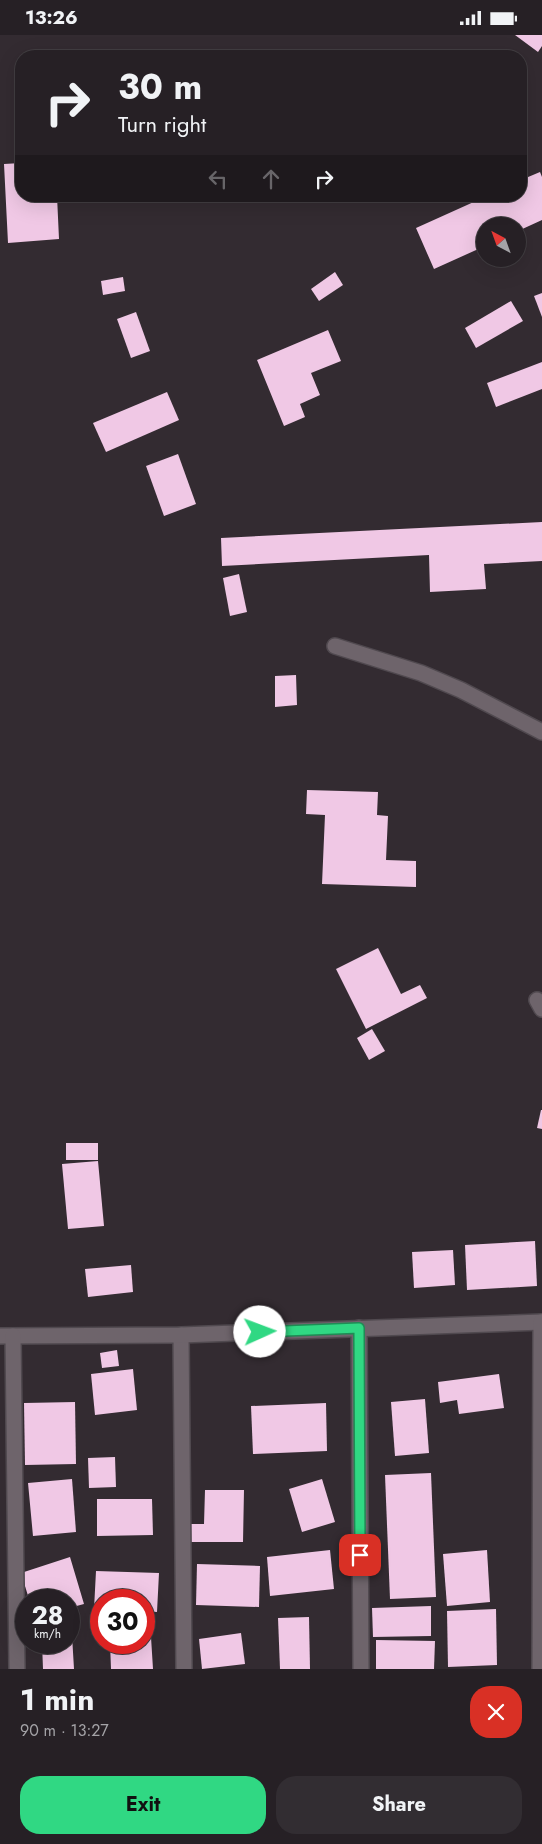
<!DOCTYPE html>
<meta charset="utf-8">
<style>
body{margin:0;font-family:Jost,sans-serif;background:#322d32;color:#f1f3f6;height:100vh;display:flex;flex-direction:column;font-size:19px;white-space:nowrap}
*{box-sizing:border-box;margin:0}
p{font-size:16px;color:#a4a3a7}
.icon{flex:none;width:28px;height:28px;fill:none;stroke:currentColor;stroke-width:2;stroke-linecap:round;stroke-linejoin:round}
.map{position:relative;height:1634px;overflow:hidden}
.details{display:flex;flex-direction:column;background:#262025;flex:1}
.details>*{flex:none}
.hud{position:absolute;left:15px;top:15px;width:512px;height:152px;border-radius:20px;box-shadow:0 5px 20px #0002,0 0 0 1px #423e42;background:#262025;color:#f1f3f6;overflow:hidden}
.needle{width:32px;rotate:319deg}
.fabs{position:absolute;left:476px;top:182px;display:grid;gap:10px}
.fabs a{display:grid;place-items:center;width:50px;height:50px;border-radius:50%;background:#262025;box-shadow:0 5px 20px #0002,0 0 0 1px #423e42;font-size:25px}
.speed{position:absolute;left:15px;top:1554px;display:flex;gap:10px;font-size:25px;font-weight:700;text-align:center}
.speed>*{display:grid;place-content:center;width:65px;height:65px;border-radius:50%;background:#262025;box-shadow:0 5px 20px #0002,0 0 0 1px #423e42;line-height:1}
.speed small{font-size:12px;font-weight:400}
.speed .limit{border:8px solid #d22;background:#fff;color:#111}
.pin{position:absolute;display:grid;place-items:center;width:42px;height:42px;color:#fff;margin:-21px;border-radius:10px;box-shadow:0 2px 8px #0006}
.me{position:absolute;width:55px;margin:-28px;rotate:88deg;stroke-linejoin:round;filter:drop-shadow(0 0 4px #0008)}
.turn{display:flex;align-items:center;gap:18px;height:105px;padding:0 20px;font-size:22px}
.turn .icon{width:65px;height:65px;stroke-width:2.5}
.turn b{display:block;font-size:35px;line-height:42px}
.lanes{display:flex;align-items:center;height:48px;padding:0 20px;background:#0003;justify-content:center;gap:25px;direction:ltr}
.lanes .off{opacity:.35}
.round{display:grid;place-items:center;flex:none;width:52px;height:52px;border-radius:20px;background:#322d32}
.overview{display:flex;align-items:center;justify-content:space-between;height:85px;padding:0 20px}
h1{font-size:30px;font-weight:700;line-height:38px}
.cta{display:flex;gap:10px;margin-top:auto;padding:10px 20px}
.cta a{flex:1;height:58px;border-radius:20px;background:#30d883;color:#111;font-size:20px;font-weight:700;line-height:58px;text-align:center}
.cta a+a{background:#322d32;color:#f1f3f6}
.status{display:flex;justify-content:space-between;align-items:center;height:35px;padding:0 25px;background:#262025;direction:ltr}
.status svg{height:14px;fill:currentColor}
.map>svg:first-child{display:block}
</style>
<div class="status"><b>13:26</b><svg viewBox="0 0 49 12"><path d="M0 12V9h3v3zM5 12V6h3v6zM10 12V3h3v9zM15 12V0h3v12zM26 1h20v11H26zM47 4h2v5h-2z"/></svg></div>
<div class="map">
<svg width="542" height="1634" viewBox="0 0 542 1634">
<rect width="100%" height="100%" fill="#332b31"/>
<g fill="#f0c8e5">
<path d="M515,0H542V11L538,17Z"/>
<path d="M21,128V161H57L59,204L8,208L4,129Z"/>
<path d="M540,137L542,142V185L518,196V191H485V211L434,234L416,193L487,161H521V145Z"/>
<path d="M335,237L343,250L319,266L311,254Z"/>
<path d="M123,242L125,256L103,260L101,246Z"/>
<path d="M542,258V282L534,261Z"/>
<path d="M511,266L523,286L476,313L465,293Z"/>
<path d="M136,277L150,316L131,323L117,284Z"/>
<path d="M328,295L341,326L311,338L320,360L300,369L305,382L284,391L257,325Z"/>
<path d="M542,327V354L496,372L487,348Z"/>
<path d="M167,357L179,385L106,417L93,388Z"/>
<path d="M178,419L196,469L164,481L146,431Z"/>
<path d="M542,487V526L484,529L486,554L430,557L429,520L222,531L221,503Z"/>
<path d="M239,539L247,577L230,581L223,543Z"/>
<path d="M296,640L297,670L275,672V641Z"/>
<path d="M307,755L378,757L377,780L388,781L386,825L416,826V852L322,849L325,780L306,779Z"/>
<path d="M378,913L401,959L420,950L427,963L366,994L336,934Z"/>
<path d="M372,994L385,1016L369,1025L357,1003Z"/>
<path d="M541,1075H542V1094L537,1093Z"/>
<rect x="66" y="1108" width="32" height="17"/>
<path d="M98,1126L104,1191L68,1194L62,1129Z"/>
<path d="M535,1206L537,1251L467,1255L465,1210Z"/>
<path d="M453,1215L455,1250L414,1253L412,1217Z"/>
<path d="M131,1230L133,1257L88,1262L85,1234Z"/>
<path d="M117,1315L119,1331L102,1333L100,1318Z"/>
<path d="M133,1334L137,1375L95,1380L91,1339Z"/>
<path d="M499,1339L504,1373L459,1379L457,1365L440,1368L438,1347Z"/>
<path d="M425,1364L429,1418L395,1421L391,1367Z"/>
<path d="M75,1367L76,1429L25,1430L24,1368Z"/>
<path d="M326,1368L327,1416L253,1419L251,1371Z"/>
<path d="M115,1422L116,1452L89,1453L88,1423Z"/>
<path d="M431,1438L436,1562L390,1564L385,1440Z"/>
<path d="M72,1444L76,1497L33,1501L28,1448Z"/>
<path d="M322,1444L335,1487L302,1497L289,1454Z"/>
<path d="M205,1455H244L243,1507H189V1489H204Z"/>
<path d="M97,1464H152L153,1500L97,1501Z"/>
<path d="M330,1515L334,1554L270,1561L267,1522Z"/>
<path d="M487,1515L490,1567L447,1571L443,1519Z"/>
<path d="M70,1522L84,1569L69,1573V1565H58L55,1555L29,1564L21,1538Z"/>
<path d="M197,1529L260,1531L259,1572L196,1570Z"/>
<path d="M96,1536L159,1538L157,1577L144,1576V1565H101V1575L94,1574Z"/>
<path d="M431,1571V1601L373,1602L372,1573Z"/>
<path d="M496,1574L497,1630L448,1632L447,1576Z"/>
<path d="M309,1582L310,1634H280L278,1583Z"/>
<path d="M144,1586H150L153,1634H111L110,1608H144Z"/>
<path d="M241,1598L245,1629L202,1634L199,1604Z"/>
<path d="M69,1600H72L74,1634H43L42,1608H69Z"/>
<path d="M376,1605L435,1606L434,1634H376Z"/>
</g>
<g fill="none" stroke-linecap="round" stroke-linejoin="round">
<g stroke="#50494f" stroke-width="18">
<g id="street">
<path d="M335,611L421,638L461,655L542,697"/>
<path d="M537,965L542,974"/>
<path d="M359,1293L361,1634"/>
<path d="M181,1300L184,1634"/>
<path d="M0,1301L181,1300L542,1287"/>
<path d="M13,1301L17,1634"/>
<path d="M540,1634L541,1287"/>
</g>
</g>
<use href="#street" stroke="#6e646b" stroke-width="15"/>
</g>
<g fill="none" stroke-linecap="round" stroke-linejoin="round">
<g stroke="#1f8c55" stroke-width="12">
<path id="route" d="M260,1297L359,1293L360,1520"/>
</g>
<use href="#route" stroke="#30d883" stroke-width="9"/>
</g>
</svg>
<div class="fabs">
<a><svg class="needle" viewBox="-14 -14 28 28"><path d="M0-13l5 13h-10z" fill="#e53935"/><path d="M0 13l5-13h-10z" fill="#a4a3a7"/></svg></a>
</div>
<div class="speed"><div>28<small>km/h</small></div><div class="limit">30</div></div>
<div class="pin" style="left:360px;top:1520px;background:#d93025"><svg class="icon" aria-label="arrive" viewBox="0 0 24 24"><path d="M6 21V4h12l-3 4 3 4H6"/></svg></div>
<svg class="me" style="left:260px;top:1297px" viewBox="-20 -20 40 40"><circle r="19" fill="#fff"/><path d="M0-13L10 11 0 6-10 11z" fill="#30d883"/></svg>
<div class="hud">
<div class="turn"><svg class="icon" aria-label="right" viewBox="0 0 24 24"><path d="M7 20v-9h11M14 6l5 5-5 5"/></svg><div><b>30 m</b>Turn right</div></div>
<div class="lanes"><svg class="icon off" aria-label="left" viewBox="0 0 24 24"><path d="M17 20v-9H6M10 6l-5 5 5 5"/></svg><svg class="icon off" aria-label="ahead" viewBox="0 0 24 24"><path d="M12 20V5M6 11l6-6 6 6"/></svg><svg class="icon" aria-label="right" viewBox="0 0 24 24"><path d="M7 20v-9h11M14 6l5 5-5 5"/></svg></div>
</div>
</div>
<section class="details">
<div class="overview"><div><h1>1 min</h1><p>90 m · 13:27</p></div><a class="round" style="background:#d93025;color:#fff"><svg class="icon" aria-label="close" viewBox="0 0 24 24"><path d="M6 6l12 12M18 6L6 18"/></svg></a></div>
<div class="cta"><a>Exit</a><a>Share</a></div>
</section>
